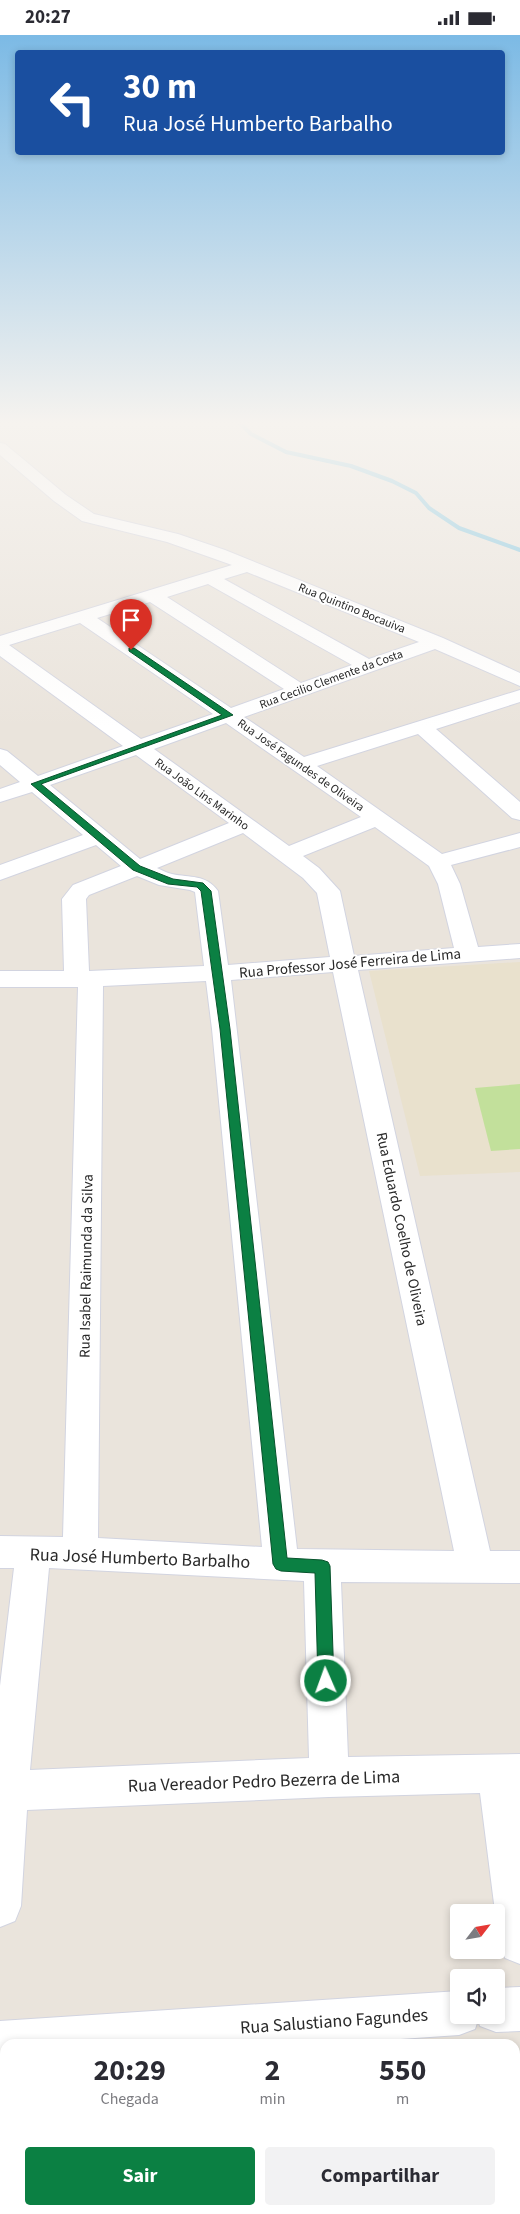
<!DOCTYPE html>
<html lang="pt">
<meta charset="utf-8">
<style>
body{margin:0;font-family:"Source Sans 3",sans-serif;background:#f2f2f3;color:#2b2b33;height:100vh;display:flex;flex-direction:column;font-size:19px;white-space:nowrap}
*{box-sizing:border-box;margin:0}
p{font-size:16px;color:#7c7c81}
.icon{flex:none;width:28px;height:28px;fill:none;stroke:currentColor;stroke-width:2;stroke-linecap:round;stroke-linejoin:round}
.map{position:relative;flex:1;overflow:hidden}
.side{position:absolute;left:0px;top:2004px;width:520px;height:176px;display:flex;flex-direction:column;background:#fff;border-radius:15px 15px 0 0;box-shadow:0 2px 8px #0003}
.side>*{flex:none}
.banner{position:absolute;left:15px;top:15px;width:490px;height:105px;border-radius:5px;box-shadow:0 2px 8px #0003;background:#1a4fa0;color:#fff;overflow:hidden}
.needle{width:32px;rotate:59deg}
.tools{position:absolute;left:450px;top:1869px;display:grid;gap:10px}
.tools a{display:grid;place-items:center;width:55px;height:55px;border-radius:5px;background:#fff;box-shadow:0 2px 8px #0003;font-size:25px}
.pin{position:absolute;display:grid;place-items:center;width:42px;height:42px;color:#fff;margin:-51px -21px;border-radius:50% 50% 50% 0;rotate:-45deg;box-shadow:0 0 5px #0007}
.pin .icon{rotate:45deg}
.me{position:absolute;width:55px;margin:-28px;rotate:358deg;stroke-linejoin:round;filter:drop-shadow(0 0 4px #0008)}
.turn{display:flex;align-items:center;gap:18px;height:105px;padding:0 25px;font-size:22px}
.turn .icon{width:65px;height:65px;stroke-width:2.5}
.turn b{display:block;font-size:35px;line-height:42px}
.eta{display:flex;justify-content:space-evenly;align-items:center;height:85px;text-align:center}
.eta b{font-size:30px;font-weight:700;line-height:35px}
.cta{display:flex;gap:10px;margin-top:auto;padding:10px 25px}
.cta a{flex:1;height:58px;border-radius:5px;background:#0b8043;color:#fff;font-size:20px;font-weight:700;line-height:58px;text-align:center}
.cta a+a{background:#f2f2f3;color:#2b2b33}
.status{display:flex;justify-content:space-between;align-items:center;height:35px;padding:0 25px;background:#fff;direction:ltr}
.status svg{height:14px;fill:currentColor}
.map>svg:first-child{display:block}
</style>
<div class="status"><b>20:27</b><svg viewBox="0 0 49 12"><path d="M0 12V9h3v3zM5 12V6h3v6zM10 12V3h3v9zM15 12V0h3v12zM26 1h20v11H26zM47 4h2v5h-2z"/></svg></div>
<div class="map">
<svg width="520" height="2179" viewBox="0 0 520 2179">
<rect width="100%" height="100%" fill="#eae4dc"/>
<path fill="#e9e1cd" d="M520,927V1137L420,1141L369,936Z"/>
<path fill="#c2e09b" d="M520,1049V1114L491,1116L475,1053Z"/>
<g fill="none" stroke-linecap="round" stroke-linejoin="round">
<path stroke="#7bc4e0" stroke-width="4" d="M240,388L251,399L286,417L351,431L392,446L416,458L429,473L459,493L520,515"/>
<g stroke="#d2d4e0" stroke-width="2">
<g id="minor">
<path d="M0,408L5,409L66,460L94,479L178,499L225,515L443,603L520,638V651L435,614L244,682L304,722L520,655V667L436,694L520,767V785L512,783L418,699L317,731L442,819L520,798V812L451,830L460,849L478,912L520,909V923L358,935L490,1516H520V1548L341,1547L348,1722L520,1719V1929L505,1923L499,1908L480,1758L329,1762L27,1775L21,1871L15,1886L0,1892V1651L14,1533H0V1501L63,1502L78,952H0V936H64L62,864L73,850L121,831L96,810L0,845V830L83,800L32,757L0,767V754L20,747L0,730V714L7,716L38,741L123,711L0,621V601L232,530L167,507L82,486L54,466L0,420ZM247,537L419,607L369,624L224,544ZM208,549L352,630L301,648L167,562ZM150,567L284,654L231,673L97,583ZM80,588L213,679L141,704L9,610ZM226,688L361,782L289,811L154,714ZM136,720L229,788L140,824L50,750ZM375,792L429,831L438,849L454,913L354,921L340,856L319,833L303,821ZM243,798L303,843L317,858L330,922L228,930L218,856C206,839 190,843 172,839C167,838 162,835 157,833ZM137,841L159,850L190,855L195,857L204,931L89,936L86,864L89,860ZM333,937L454,1516L297,1514L231,945ZM206,946L212,994L262,1512L98,1503L103,951ZM49,1533L304,1546L309,1723L30,1735Z"/>
<path d="M520,1952V1996L496,1997L480,1991L478,1985L475,1994L459,2000L327,2009H5V2030H0V1986L459,1956V1980H496V1953Z"/>
</g>
</g>
<use href="#minor" fill="#fff" fill-rule="evenodd"/>
</g>
<linearGradient id="sky" x2="0" y2="1"><stop stop-color="#7cbae5"/><stop offset="0.56" stop-color="#f6f3ef"/><stop offset="1" stop-color="#f6f3ef" stop-opacity="0"/></linearGradient>
<rect width="520" height="693" fill="url(#sky)"/>
<path fill="#0b8043" stroke="#07532c" d="M129,613H134L233,680L41,749L140,831L173,844L203,848L211,856L230,994L287,1523L322,1525L328,1527L330,1531L334,1646L332,1651L326,1654L321,1651L318,1646L315,1538L281,1536L276,1534L273,1529L220,994L201,856L197,852L168,849L133,835L31,749L222,680L129,616Z"/>
<g text-anchor="middle" stroke-width="4" stroke-linejoin="round" paint-order="stroke">
<g font-size="12" fill="#292929" stroke="#fff">
<text transform="translate(352 573) rotate(22)" y="4">Rua Quintino Bocauiva</text>
<text transform="translate(331 644) rotate(-20)" y="4">Rua Cecilio Clemente da Costa</text>
<text transform="translate(301 730) rotate(35)" y="4">Rua José Fagundes de Oliveira</text>
<text transform="translate(202 759) rotate(36)" y="4">Rua João Lins Marinho</text>
</g>
<g font-size="15" fill="#292929" stroke="#fff">
<text transform="translate(350 928) rotate(-5)" y="5">Rua Professor José Ferreira de Lima</text>
<text transform="translate(402 1194) rotate(78)" y="5">Rua Eduardo Coelho de Oliveira</text>
<text transform="translate(86 1231) rotate(-89)" y="5">Rua Isabel Raimunda da Silva</text>
</g>
<g font-size="18" fill="#292929" stroke="#fff">
<text transform="translate(140 1523) rotate(2)" y="6">Rua José Humberto Barbalho</text>
<text transform="translate(264 1746) rotate(-2)" y="6">Rua Vereador Pedro Bezerra de Lima</text>
<text transform="translate(334 1986) rotate(-4)" y="6">Rua Salustiano Fagundes</text>
</g>
</g>
</svg>
<div class="tools">
<a><svg class="needle" viewBox="-14 -14 28 28"><path d="M0-13l5 13h-10z" fill="#e53935"/><path d="M0 13l5-13h-10z" fill="#7c7c81"/></svg></a>
<a><svg class="icon" aria-label="sound" viewBox="0 0 24 24"><path d="M4 9h4l5-4v14l-5-4H4zM17 9q2 3 0 6"/></svg></a>
</div>
<div class="pin" style="left:131px;top:615px;background:#d93025"><svg class="icon" aria-label="arrive" viewBox="0 0 24 24"><path d="M6 21V4h12l-3 4 3 4H6"/></svg></div>
<svg class="me" style="left:326px;top:1646px" viewBox="-20 -20 40 40"><circle r="17" fill="#0b8043" stroke="#fff" stroke-width="3"/><path d="M0-11L8 9 0 5-8 9z" fill="#fff"/></svg>
<div class="banner">
<div class="turn"><svg class="icon" aria-label="left" viewBox="0 0 24 24"><path d="M17 20v-9H6M10 6l-5 5 5 5"/></svg><div><b>30 m</b>Rua José Humberto Barbalho</div></div>
</div>
<section class="side">
<div class="eta">
<div><b>20:29</b><p>Chegada</p></div>
<div><b>2</b><p>min</p></div>
<div><b>550</b><p>m</p></div>
</div>
<div class="cta"><a>Sair</a><a>Compartilhar</a></div>
</section>
</div>
